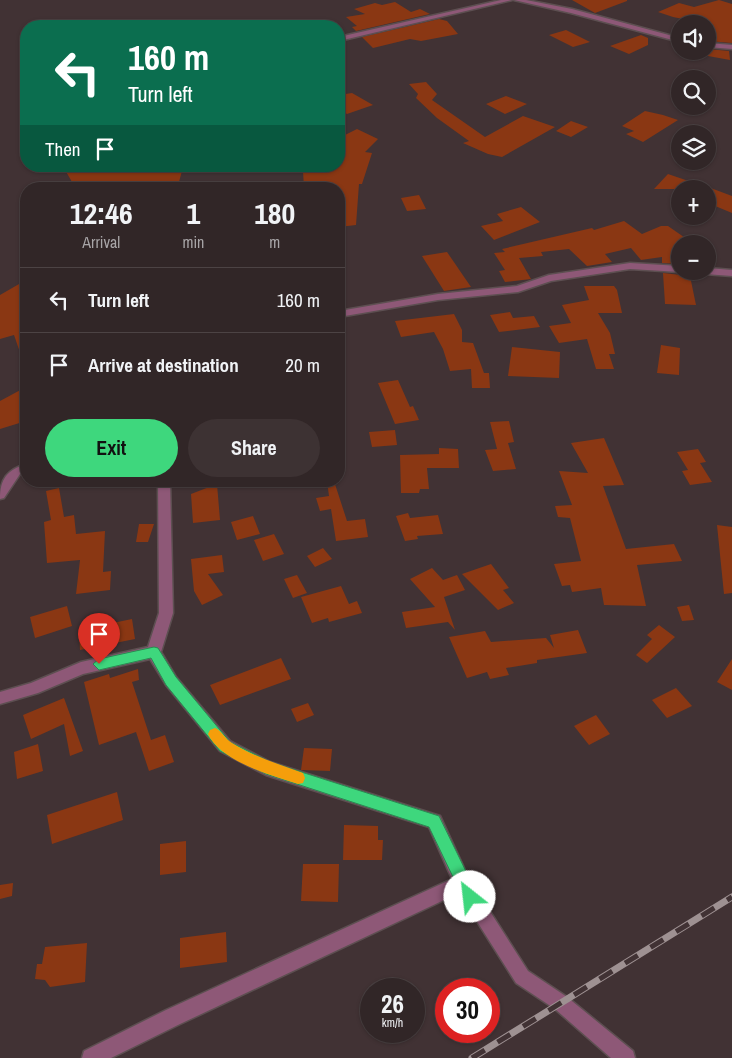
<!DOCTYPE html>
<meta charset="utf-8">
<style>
body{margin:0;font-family:"Archivo Narrow",sans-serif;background:#3d3233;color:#f1f3f6;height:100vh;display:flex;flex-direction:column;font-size:19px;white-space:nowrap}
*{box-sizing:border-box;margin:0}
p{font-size:16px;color:#a8a5a7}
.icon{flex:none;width:28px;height:28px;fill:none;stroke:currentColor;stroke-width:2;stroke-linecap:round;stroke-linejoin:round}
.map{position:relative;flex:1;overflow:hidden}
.sheet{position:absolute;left:20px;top:182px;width:325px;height:305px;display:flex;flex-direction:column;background:#312627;border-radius:20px;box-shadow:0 1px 4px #0004,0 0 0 1px #4c4344}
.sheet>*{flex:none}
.hud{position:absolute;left:20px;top:20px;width:325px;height:152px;border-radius:20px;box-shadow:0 1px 4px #0004,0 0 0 1px #4c4344;background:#0b6e4f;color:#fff;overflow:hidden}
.buttons{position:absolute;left:671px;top:15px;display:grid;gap:10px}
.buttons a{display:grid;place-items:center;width:45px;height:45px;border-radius:50%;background:#312627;box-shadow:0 1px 4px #0004,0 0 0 1px #4c4344;font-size:25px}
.speed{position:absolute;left:360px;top:978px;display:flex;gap:10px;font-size:25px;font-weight:700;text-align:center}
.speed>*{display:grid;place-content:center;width:65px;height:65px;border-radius:50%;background:#312627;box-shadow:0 1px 4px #0004,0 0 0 1px #4c4344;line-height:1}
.speed small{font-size:12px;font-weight:400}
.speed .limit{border:8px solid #d22;background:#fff;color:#111}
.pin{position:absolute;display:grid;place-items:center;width:42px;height:42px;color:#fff;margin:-51px -21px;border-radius:50% 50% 50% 0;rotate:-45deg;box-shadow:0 0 5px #0007}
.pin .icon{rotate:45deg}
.me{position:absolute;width:55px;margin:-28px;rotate:331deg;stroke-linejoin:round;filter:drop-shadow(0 0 4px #0008)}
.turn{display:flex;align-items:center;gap:18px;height:105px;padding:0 25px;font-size:22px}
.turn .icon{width:65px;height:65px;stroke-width:2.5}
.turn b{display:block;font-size:35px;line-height:42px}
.then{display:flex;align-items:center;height:48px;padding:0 25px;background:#0003;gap:10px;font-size:19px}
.eta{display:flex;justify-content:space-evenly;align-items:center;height:85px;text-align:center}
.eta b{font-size:30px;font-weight:800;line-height:35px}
.primary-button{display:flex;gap:10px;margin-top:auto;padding:10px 25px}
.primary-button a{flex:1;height:58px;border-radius:30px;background:#3ed77d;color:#111;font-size:20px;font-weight:800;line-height:58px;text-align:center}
.primary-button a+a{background:#3d3233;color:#f1f3f6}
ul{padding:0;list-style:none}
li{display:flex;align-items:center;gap:15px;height:65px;padding:0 25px;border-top:1px solid #4c4344}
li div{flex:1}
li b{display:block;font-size:19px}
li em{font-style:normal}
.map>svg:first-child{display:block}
</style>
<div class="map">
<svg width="732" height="1058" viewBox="0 0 732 1058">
<rect width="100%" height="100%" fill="#413234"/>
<g fill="#8a3713">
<path d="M572,0H627V1L595,13Z"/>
<path d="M719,0L732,4V43L708,41V24L673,17L658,12L679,3L694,7Z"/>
<path d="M395,2L411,12L420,9L430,14L356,31L352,27L357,26L346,17L365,14L354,9L375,3L382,5Z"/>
<path d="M439,19L447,21L458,34L421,41L410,39L373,48L362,37Z"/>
<path d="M566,30L590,42L573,47L549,35Z"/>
<path d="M641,35L648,38V45L629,54L610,46Z"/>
<path d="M708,49L729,51L730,60L708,56Z"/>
<path d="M426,82L437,94L432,100L485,137L523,116L555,127L502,157L488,154L463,143L469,141L437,118L416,98L418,94L409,84Z"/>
<path d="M352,93L373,105L347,114L339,109V95Z"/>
<path d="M506,96L527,104L505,114L486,104Z"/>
<path d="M645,111L663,115L678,120L643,142L626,134L634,131L622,126Z"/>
<path d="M571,121L588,127L571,137L556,131Z"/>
<path d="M357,129L378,139L365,152L372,153L362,184H359L356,225L339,227V186L304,188L303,171H326L330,166H339V138Z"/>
<path d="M73,166H84L88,173L140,166H145V172L182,171L177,189H76L64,168Z"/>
<path d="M668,174L706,187V189H654Z"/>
<path d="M708,187L732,196V213L708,203Z"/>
<path d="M419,195L426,209L407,211L401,198Z"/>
<path d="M521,207L540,222L494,240L481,226L503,221L497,214Z"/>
<path d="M624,221L642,234L661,226H668L691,242L680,244V264L662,263V257L641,260L631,248L605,254L612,262L587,266L569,249L541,252L543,256L519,258L531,279L505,282L499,271L505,270L494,253L505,252L502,249L592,228L594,230Z"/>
<path d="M447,252L471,287L444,291L422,256Z"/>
<path d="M663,273L690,276L696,305L665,304Z"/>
<path d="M26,280V363L24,364L14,335L0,339V295Z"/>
<path d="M584,286H614L617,290L622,313H598L610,333L615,354H609L614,369H596L587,339L559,343L549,326L571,323L562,305L589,300Z"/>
<path d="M510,312L513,318L534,316L540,327L499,332L490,315Z"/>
<path d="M454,314L462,330V342L473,343L484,373H489L490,388H472L471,369L450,371L443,349L434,332L401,337L395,321Z"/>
<path d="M661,345L680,348L679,375L657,373Z"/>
<path d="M512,347L560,352L559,378L508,376Z"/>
<path d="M398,380L410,407L413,406L419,420L395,424L378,383Z"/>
<path d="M26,387V421L0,429V401Z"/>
<path d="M509,421L514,442L508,443L516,469L493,471L485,450L497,449L490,422Z"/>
<path d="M395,430L397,445L372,447L369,432Z"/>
<path d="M604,438L624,485L603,486L626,549L674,544L682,561L637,565L646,606L604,605L601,588L572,592L570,585L562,586L554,564L581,561L570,518L558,517L555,506L572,505L559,471L588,473L571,443Z"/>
<path d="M439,448L458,449L459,468H427L429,489H420L419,493H401L400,455L439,454Z"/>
<path d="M698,449L706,462L700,463L712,482L690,485L682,471L688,470L677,452Z"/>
<path d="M327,481H334L347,521L365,519L368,537L336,541L331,509L320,511L316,498L329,496Z"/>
<path d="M217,484L220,520L193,523L191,494Z"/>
<path d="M59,488L64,517L74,515L76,534L105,531L103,572L111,571L110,590L76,594L80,560L47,563L44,522L51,520L46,491Z"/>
<path d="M408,513L410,518L438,515L443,534L417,536L418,539L405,541L396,516Z"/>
<path d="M253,516L260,534L237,540L231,522Z"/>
<path d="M139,524H154L148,542H136Z"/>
<path d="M717,525L732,527V593L724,594Z"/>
<path d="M274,534L284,554L263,561L254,540Z"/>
<path d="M323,548L332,559L315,567L307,556Z"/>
<path d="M222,555L224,572L208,574L223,595L202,605L194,591L191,559Z"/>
<path d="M491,564L509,588L503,590L514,603L498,610L462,574Z"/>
<path d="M432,568L443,580L457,575L465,590L444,597L455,630L448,622L406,628L402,612L435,607L410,579Z"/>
<path d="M297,575L307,593L293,598L284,579Z"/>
<path d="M341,586L349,604L357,601L362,613L329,622L328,618L312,623L301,597Z"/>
<path d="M689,605L694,620L682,621L677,607Z"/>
<path d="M67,606L72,626L35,638L30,617Z"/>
<path d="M132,619L135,639L80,650L79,630Z"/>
<path d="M659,625L675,637L647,663L636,655L652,639L647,635Z"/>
<path d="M578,630L587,653L537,660V663L506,668L509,675L490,679L487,672L467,678L449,637L485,631L491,642L546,638L554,648L550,635Z"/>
<path d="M281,658L291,679L220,705L210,685Z"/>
<path d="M732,659V690L717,682Z"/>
<path d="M138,669L139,680L132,682L151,740L165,735L174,762L149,771L136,732L99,745L84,682L109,674L110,678Z"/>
<path d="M676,688L692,706L667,718L652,700Z"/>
<path d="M64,698L83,751L70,756L64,724L31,739L23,715Z"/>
<path d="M308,703L314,715L297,722L291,709Z"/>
<path d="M596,715L610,734L589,745L574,726Z"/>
<path d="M38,744L43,771L17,779L14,752Z"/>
<path d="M304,748L332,749L330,771L301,770Z"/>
<path d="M117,792L123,820L52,844L47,815Z"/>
<path d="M344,825L378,826V840H383L382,860H343Z"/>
<path d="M186,841V872L160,875V844Z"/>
<path d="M303,864H339L338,902L301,901Z"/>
<path d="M13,883L12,896L0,899V885Z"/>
<path d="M226,932L227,962L180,968V938Z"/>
<path d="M87,943L85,982L50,987L45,980L35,979L37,964H42L45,947Z"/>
</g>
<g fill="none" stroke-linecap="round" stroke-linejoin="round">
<g stroke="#5d4f51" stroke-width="3">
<g id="minor">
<path d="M501,0H512L339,41V37Z"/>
<path d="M514,0H526L572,9L680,38V42L571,13Z"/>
<path d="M708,43L732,45V49L708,47Z"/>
<path d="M630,263L680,266V271H682L680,272L630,269L551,281L518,292L438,300L339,317V311L438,294L517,286L549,275Z"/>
<path d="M708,268L732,270V276L705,274L700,271H708Z"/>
<path d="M26,464V472L20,474L4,498L0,499C0,479 7,470 26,464Z"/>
<path d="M158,481H170L173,613L161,652L176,677L230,741L270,762L440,816L468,877L528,971L567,997L633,1051L635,1058H611L555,1009L516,983L459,893L180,1024L111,1058H82L84,1051L166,1010L452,879L429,827L266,775L220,751L166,685L150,659L83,674L38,693L0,704V692L31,683L81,662L148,647L159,613Z"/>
</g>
</g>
<use href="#minor" fill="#8e5877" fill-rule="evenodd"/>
<g stroke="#9e9192" stroke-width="7">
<path id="rail" d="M472,1058L732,897"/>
</g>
<use href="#rail" stroke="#413234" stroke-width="5" stroke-dasharray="15" stroke-linecap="butt"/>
</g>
<path fill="#3ed77d" stroke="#288c51" d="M154,647L158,648L176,677L230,742L270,762L439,816L476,892L478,897L476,902L470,905L465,902L429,827L266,774L220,751L166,685L151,658L99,670L93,664L99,659Z"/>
<path fill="#f59e0b" d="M215,728C222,731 225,739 232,743C254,757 279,764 303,773L305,778L303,783L298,784C272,776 220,761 208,734L210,730Z"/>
</svg>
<div class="buttons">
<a><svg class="icon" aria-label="sound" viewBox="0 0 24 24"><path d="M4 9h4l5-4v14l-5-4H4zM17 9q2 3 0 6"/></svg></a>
<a><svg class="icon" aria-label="search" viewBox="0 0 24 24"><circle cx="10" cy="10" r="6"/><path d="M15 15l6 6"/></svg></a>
<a><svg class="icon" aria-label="layers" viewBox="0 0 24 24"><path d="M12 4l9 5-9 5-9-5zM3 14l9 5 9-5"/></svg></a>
<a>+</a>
<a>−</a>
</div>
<div class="speed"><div>26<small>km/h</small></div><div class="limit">30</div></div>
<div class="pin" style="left:99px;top:664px;background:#d93025"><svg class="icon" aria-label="arrive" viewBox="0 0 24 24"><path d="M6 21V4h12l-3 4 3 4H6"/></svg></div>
<svg class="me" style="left:470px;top:897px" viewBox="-20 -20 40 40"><circle r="19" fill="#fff"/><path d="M0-13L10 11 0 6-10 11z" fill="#3ed77d"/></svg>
<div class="hud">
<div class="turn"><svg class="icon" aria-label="left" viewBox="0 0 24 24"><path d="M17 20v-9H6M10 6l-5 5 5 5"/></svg><div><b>160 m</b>Turn left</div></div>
<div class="then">Then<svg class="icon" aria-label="arrive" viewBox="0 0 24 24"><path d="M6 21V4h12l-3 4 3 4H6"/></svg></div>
</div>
<section class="sheet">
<div class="eta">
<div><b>12:46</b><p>Arrival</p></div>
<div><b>1</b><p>min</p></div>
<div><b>180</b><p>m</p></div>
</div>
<ul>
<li><svg class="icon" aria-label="left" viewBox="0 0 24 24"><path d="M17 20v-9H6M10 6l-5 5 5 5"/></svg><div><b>Turn left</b></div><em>160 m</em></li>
<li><svg class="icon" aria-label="arrive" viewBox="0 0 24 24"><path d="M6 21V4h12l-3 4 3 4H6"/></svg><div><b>Arrive at destination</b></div><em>20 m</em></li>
</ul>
<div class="primary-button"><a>Exit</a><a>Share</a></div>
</section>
</div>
